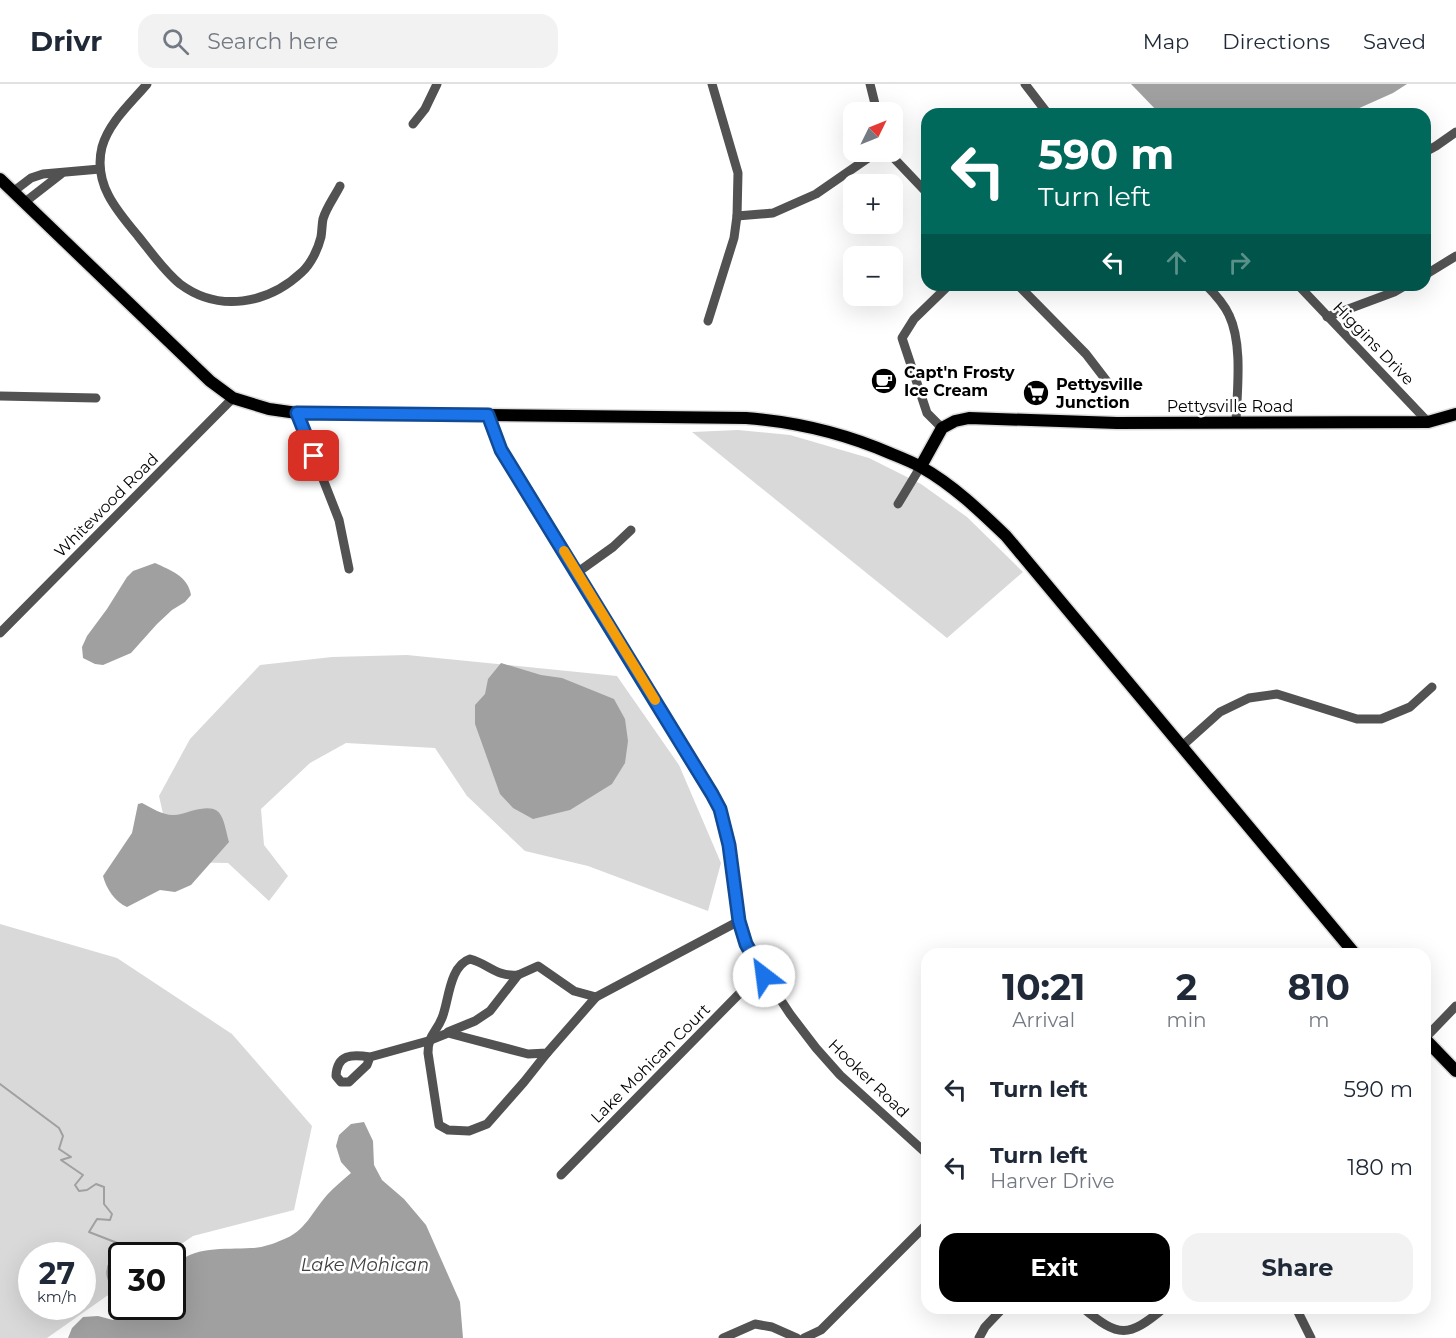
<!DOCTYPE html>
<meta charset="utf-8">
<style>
body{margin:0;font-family:Montserrat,sans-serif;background:#f2f2f3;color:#1f2937;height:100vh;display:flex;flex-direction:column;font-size:22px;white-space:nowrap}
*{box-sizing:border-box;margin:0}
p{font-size:20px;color:#747a83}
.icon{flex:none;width:33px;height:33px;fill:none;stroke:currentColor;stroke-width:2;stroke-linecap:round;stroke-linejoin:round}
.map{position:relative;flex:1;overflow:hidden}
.drawer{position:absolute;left:921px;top:864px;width:510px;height:366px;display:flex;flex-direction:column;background:#fff;border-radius:18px;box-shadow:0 6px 24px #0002}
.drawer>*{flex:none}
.banner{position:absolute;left:921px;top:24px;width:510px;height:183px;border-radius:18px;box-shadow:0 6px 24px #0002;background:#00695c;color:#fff;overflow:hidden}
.needle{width:39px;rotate:47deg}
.controls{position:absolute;left:843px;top:18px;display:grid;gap:12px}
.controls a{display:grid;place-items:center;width:60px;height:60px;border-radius:12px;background:#fff;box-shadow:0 6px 24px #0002;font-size:30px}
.speed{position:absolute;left:18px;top:1158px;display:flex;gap:12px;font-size:30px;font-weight:700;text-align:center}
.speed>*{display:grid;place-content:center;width:78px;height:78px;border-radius:50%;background:#fff;box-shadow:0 6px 24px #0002;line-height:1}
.speed small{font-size:15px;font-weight:400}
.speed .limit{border:3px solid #111;border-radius:9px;background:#fff;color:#111}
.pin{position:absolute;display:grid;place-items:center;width:51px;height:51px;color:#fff;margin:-26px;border-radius:12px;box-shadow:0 3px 9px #0006}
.me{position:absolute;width:66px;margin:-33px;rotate:330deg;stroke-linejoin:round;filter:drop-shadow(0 0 4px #0008)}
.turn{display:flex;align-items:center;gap:21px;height:126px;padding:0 18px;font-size:27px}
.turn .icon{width:78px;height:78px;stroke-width:2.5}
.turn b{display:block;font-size:42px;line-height:51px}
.lanes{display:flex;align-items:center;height:57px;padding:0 18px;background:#0003;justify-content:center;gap:30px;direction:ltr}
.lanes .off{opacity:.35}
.eta{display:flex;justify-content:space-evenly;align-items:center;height:102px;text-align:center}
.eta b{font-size:36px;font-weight:700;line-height:42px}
.primary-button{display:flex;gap:12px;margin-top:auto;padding:12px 18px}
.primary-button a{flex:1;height:69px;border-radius:18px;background:#000;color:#fff;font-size:24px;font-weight:700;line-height:69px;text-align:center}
.primary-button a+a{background:#f2f2f3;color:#1f2937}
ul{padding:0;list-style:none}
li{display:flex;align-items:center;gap:18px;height:78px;padding:0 18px}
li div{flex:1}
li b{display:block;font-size:22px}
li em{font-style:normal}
header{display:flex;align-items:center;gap:36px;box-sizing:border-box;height:84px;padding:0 30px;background:#fff;border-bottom:2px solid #e0e1e3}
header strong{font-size:28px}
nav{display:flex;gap:33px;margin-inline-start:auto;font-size:21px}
.search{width:420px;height:54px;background:#f2f2f3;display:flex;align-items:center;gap:15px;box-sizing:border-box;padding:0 21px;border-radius:18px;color:#747a83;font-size:22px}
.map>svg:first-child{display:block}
</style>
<header>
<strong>Drivr</strong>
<div class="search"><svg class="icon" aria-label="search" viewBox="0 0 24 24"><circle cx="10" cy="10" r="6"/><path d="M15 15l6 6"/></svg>Search here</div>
<nav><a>Map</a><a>Directions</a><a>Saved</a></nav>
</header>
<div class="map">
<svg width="1456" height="1254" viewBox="0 0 1456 1254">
<rect width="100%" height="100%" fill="#fff"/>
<g fill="#d9d9d9" fill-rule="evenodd">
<path d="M738,346L790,351L869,374L921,400L967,433L1023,488L947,554L692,348Z"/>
<path d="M407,571L617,592L679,681L721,779L708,827L588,782L525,767L467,712L435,664L346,659L310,679L261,725L264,761L288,792L269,817L228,779L174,778L159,712L190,655L260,581L332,573Z"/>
<path d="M0,840L117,874L232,950L312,1042L294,1126L193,1152L165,1171L122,1172L121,1202L47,1254H0ZM32,1172H82V1222H32Z"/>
</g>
<g fill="#a0a0a0">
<path d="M1131,0H1407L1393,9L1346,30H1160Z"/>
<path d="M155,479C170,486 188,492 191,511L185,518L172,526L157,540L131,569L103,581L95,580L83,574L82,563L87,552L107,525L127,493L133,487Z"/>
<path d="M501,579L541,591L562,594L614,615L625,635L628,657L625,679L612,700L570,726L533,735L513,724L500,710L475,640V621L485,610L488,595Z"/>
<path d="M142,719C152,724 162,731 173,731C179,731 185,729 191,727C223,718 222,731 229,758L191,801L175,808L160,806L127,823C115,818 106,804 103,792L132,749L138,720Z"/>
<path d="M364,1038L373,1057L374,1081L382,1096L404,1115L426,1141L460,1218L463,1254H68L72,1244L83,1233L98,1232L113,1236L129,1223L172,1222L173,1183C193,1161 224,1166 251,1164C261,1164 273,1160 282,1156C305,1148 312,1128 327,1111C334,1103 343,1096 351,1089L341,1078L336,1062L339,1051L351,1040Z"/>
</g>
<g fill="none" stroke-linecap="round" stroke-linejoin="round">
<path stroke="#a0a0a0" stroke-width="2" d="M0,1000L59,1044L63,1052L59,1065L71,1073L61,1076L83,1091L75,1101L79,1107L87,1106L96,1100L104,1103V1120L112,1130L110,1136L97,1135L89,1148L120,1160L121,1166C98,1183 108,1200 122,1219"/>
<g stroke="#dbdbdb" stroke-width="15">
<g id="major">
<path d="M0,95L210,297L233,314L269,325L297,329L746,334C798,338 844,349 892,370C902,374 912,378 921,383C953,401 980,427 1006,452L1355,870"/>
<path d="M921,382L942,344L955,337L969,334L1117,339L1428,338L1456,330"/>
<path d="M1425,955L1456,987"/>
</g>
</g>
<g stroke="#525252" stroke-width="9">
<path d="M147,0C131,19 109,38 102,63C93,99 116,126 138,152C151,168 164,187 180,200C219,229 268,220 302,188C311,180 318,165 321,153C322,147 322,140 323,135C326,124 335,112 340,102"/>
<path d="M870,0L877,28"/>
<path d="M1025,0L1048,30"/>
<path d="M413,40L425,25L437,0"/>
<path d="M888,68L927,109"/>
<path d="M1425,68L1436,62L1456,48"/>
<path d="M14,107L31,94L43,90L100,85"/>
<path d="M25,118L61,90"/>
<path d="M737,132L773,129L816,110L871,72L883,68"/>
<path d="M1425,191L1456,172"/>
<path d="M1018,201L1086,270L1109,300"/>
<path d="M1206,201C1215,210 1224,220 1229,231C1243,260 1237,307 1236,338"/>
<path d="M1298,201L1428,338"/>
<path d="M1327,233L1394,208L1406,201"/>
<path d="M708,237L734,154L737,132L738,89L712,0"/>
<path d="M0,312L96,314"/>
<path d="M297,329L339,436L349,485"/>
<path d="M488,331L501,366L578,488L720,725L729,761L739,837L746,860L753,874L790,930L816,964L840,991L927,1070"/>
<path d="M942,344L927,329L902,254L914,235L949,201"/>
<path d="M898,420L921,382"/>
<path d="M578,488L613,463L631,446"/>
<path d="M0,549L233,314"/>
<path d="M1182,662L1220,628L1249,614L1277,610L1357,635H1381L1410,623L1432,603"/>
<path d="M518,891C496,893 489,880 470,875C449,882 449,917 442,934C436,949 428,951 428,969L439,1041L448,1046L469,1047L487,1040L524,998L547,969"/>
<path d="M448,948L475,937L490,927L518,891L538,882L574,907L596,913"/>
<path d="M1425,954L1456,922"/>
<path d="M370,973C352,970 337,970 336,992L341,998H349L367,981L370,973L428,957L448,949L528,970L547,969L596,913L739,837"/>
<path d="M561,1091L738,911L764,892"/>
<path d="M1083,1224C1119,1254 1128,1254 1164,1224"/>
<path d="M1296,1224L1311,1254"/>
<path d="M723,1254L755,1240L772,1243L797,1254"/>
<path d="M804,1254L821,1246L927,1140"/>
<path d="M979,1254L985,1243L1003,1224"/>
</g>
<use href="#major" stroke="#000" stroke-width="12"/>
</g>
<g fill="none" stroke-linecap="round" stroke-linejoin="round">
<g stroke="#114b97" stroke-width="15">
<path id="route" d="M314,372L297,329L488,331L501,366L712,710L720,725L729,761L739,837L746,860L764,892"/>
</g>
<use href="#route" stroke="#1a73e8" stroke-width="10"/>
<path stroke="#f59e0b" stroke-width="10" d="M564,467L655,616"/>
</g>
<defs>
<g id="cafe-disc" transform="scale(1.35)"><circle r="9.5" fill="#000" stroke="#fff"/><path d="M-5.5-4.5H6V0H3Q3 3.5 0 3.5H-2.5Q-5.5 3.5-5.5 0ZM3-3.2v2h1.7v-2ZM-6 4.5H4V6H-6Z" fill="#fff"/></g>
<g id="supermarket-disc" transform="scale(1.35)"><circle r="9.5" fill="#000" stroke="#fff"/><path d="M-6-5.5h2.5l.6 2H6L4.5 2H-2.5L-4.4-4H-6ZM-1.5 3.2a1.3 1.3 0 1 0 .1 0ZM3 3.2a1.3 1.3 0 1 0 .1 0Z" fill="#fff"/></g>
</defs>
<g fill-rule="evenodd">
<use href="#cafe-disc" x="884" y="297"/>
<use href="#supermarket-disc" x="1036" y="309"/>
</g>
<g text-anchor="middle" stroke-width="5" stroke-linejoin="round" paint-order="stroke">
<g font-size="16" fill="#000" stroke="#fff">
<text transform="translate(1374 259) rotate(46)" y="6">Higgins Drive</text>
<text x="1230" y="328">Pettysville Road</text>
<text transform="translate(106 421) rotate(-45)" y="6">Whitewood Road</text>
<text transform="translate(650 979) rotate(-45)" y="6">Lake Mohican Court</text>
<text transform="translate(869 994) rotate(44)" y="6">Hooker Road</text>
</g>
<g font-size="16" font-weight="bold" fill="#000" stroke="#fff" text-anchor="start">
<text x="904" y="294">Capt'n Frosty<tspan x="904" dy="18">Ice Cream</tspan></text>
<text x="1056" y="306">Pettysville<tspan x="1056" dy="18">Junction</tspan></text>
</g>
<g font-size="18" font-style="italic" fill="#414141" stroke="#fff">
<text x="365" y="1187">Lake Mohican</text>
</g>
</g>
</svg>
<div class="controls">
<a><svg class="needle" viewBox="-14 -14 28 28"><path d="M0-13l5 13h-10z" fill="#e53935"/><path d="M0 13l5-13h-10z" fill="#747a83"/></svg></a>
<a>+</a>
<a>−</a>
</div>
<div class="speed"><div>27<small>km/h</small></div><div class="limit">30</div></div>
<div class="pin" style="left:314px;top:372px;background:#d93025"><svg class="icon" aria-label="arrive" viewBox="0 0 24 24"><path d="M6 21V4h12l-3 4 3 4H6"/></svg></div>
<svg class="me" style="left:764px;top:892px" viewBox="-20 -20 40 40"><circle r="19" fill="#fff"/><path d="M0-13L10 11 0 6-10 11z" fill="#1a73e8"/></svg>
<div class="banner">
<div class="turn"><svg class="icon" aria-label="left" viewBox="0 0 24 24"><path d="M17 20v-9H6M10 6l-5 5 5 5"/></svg><div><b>590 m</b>Turn left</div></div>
<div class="lanes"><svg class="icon" aria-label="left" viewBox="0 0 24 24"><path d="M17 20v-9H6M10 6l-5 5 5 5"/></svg><svg class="icon off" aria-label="ahead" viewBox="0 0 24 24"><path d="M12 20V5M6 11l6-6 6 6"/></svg><svg class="icon off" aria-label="right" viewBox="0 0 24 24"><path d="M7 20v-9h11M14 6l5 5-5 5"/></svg></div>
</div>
<section class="drawer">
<div class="eta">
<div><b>10:21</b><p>Arrival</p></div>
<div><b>2</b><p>min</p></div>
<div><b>810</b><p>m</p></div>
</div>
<ul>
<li><svg class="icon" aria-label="left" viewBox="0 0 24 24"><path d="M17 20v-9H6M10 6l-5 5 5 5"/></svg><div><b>Turn left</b></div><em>590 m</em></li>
<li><svg class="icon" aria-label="left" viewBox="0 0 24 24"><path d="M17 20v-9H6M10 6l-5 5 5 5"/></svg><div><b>Turn left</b><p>Harver Drive</p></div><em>180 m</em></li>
</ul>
<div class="primary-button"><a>Exit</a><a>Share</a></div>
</section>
</div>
